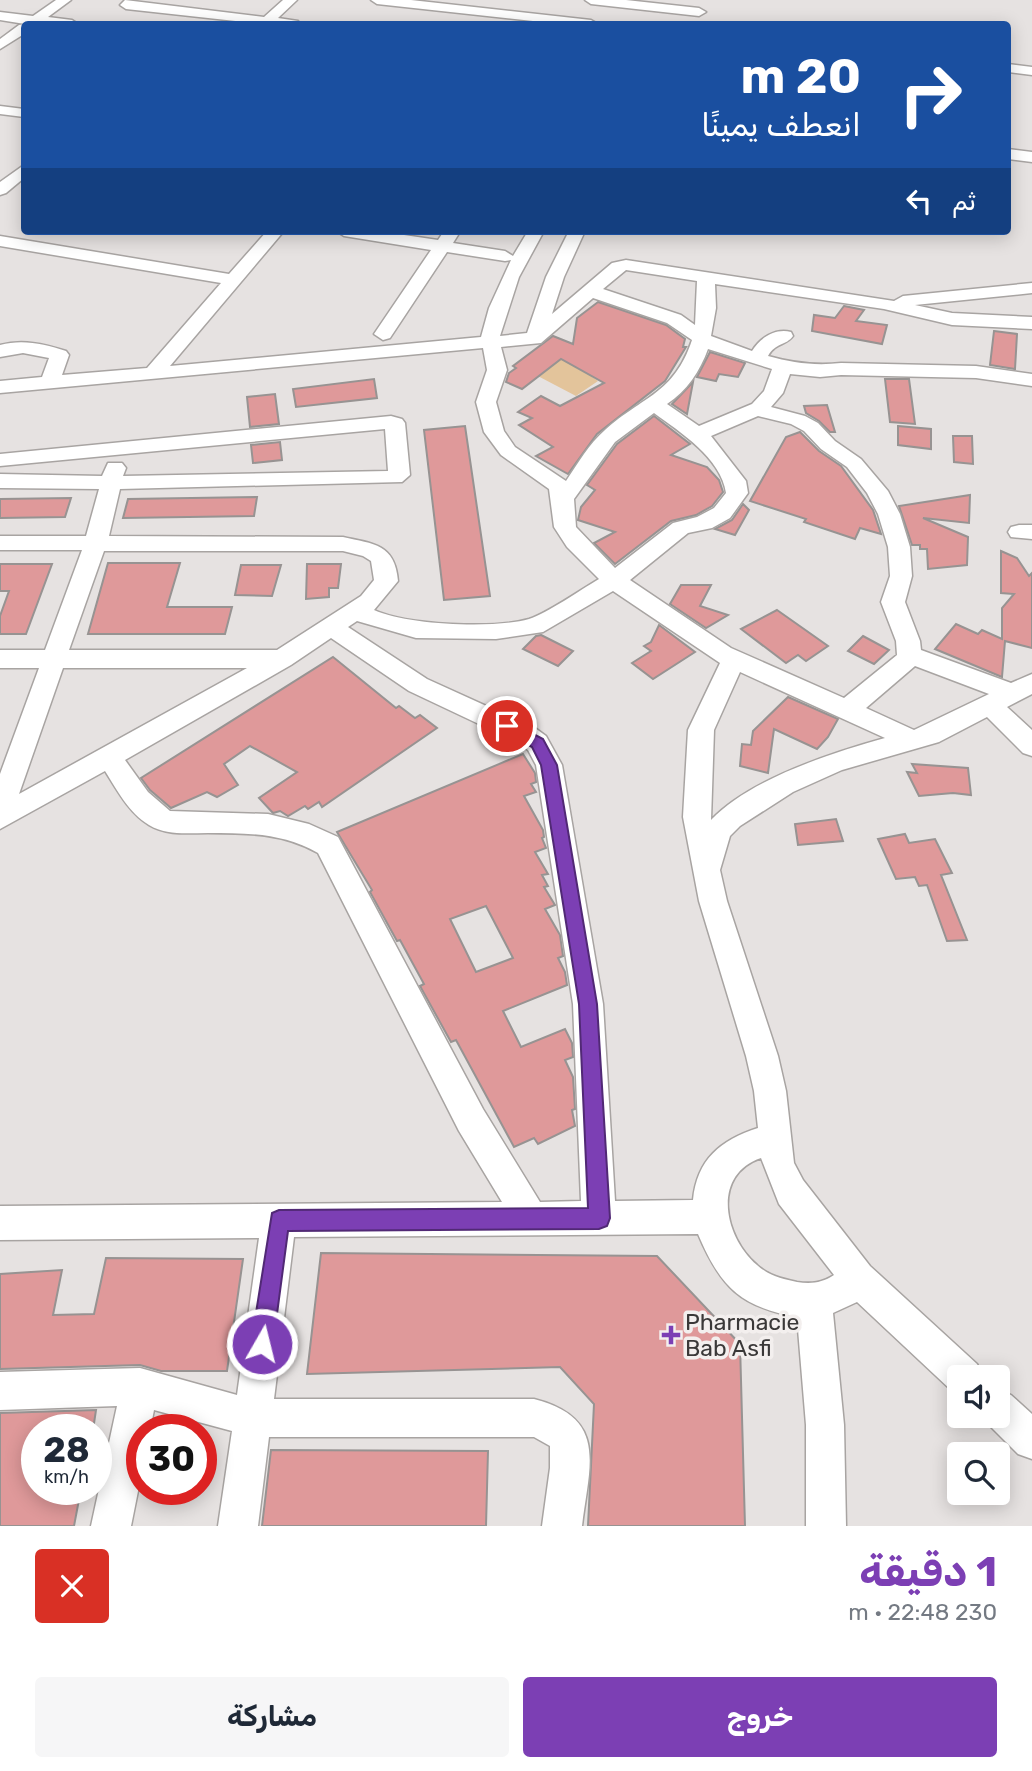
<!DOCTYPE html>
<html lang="ar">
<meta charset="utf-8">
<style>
body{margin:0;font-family:Rubik,Cairo,sans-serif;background:#f6f6f7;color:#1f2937;direction:rtl;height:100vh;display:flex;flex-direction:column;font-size:26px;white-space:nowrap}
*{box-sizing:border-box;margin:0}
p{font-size:23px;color:#747a83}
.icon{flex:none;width:38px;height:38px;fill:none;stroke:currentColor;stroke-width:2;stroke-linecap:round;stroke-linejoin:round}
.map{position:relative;height:1526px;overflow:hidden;direction:ltr}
.drawer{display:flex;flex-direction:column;background:#fff;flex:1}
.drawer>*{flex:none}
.top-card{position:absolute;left:21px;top:21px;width:990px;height:214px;border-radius:7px;box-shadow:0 4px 18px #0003;direction:rtl;background:#1a4fa0;color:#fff;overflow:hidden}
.controls{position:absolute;left:947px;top:1365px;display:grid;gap:14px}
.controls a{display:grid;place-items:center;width:63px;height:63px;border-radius:7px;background:#fff;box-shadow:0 4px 18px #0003;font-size:35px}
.speed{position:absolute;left:21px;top:1414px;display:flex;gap:14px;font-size:35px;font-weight:700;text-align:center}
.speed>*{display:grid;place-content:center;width:91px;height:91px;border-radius:50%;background:#fff;box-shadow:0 4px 18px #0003;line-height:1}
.speed small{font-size:18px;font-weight:400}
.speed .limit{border:10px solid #d22;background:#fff;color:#111}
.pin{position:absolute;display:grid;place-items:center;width:60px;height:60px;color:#fff;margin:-30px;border:4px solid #fff;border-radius:50%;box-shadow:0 2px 7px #0007}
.me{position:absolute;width:77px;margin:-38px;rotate:8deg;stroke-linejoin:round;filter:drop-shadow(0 0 5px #0008)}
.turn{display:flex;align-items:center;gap:24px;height:147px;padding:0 35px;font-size:32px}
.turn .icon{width:91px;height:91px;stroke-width:2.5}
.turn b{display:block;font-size:49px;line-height:60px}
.then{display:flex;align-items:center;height:66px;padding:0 35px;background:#0003;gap:14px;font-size:26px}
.round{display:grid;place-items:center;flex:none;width:74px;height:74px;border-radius:7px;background:#f6f6f7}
.overview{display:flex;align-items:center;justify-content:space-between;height:119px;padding:0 35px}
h1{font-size:42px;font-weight:700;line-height:52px;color:#7c3fb4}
.button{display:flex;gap:14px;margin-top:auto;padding:14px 35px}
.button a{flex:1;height:80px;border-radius:7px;background:#7c3fb4;color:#fff;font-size:28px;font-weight:700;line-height:80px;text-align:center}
.button a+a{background:#f6f6f7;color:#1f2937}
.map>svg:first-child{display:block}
</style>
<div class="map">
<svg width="1032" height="1526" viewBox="0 0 1032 1526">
<rect width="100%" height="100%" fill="#e6e2e1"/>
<path fill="#e3c49b" d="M563,356L597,374L592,377L598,381L576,396L534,374Z"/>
<g fill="#df999a" stroke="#979392" stroke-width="2" fill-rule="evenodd">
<path d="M598,302L666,325L685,339L683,347H686L665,381L597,434L568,474L536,456L553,447L519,425L532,418L518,412L541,396L560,406L604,383L561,359L522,389L506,382L509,373L516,368L513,366L553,336L573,344L577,318Z"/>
<path d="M844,306L864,310L856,321L887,325L882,344L812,331L814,315L835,318Z"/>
<path d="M994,331L1017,334L1015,369L990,365Z"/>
<path d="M710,352L745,363L738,377L719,374L716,381L697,377Z"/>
<path d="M374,379L377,398L296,407L293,389Z"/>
<path d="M885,379H909L915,424L890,422Z"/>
<path d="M693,382L687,414L672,404Z"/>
<path d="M275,394L279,424L250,427L247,397Z"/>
<path d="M827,405L835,432H830L819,421L806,413L804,406Z"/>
<path d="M654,416L690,444L671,455L707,467L719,480L723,492L712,506L696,515L671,521L615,564L594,543L615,532L578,520L581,507L595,490L587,485L617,444Z"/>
<path d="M465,426L490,596L444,600L424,430Z"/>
<path d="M898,426L931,429V449L898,445Z"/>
<path d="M800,432L819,451L841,466L873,510L881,534L860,528L855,539L804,522L806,519L750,501L786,437Z"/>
<path d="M953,436H972L973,464L954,462Z"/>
<path d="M280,442L282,460L253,463L251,445Z"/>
<path d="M970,495L969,523L923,518L968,537L967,565L928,569L927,549H920V545H912L899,506Z"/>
<path d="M257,497L254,516L123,518L128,499Z"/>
<path d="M71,498L65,517L0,518V499Z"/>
<path d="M743,504L749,510L735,535L715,529L732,520Z"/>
<path d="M1001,551L1017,558L1029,576L1032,573V648L1005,641L1002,677L935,649L956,624L978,634L982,630L1002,639V608L1014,594L1001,593Z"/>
<path d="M108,563H180L167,607H232L225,634H88Z"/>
<path d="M0,564H52L26,634H0V616L9,591H0Z"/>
<path d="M307,564H341L338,588H329V597L306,599Z"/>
<path d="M241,565H281L272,596L235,595Z"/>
<path d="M681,585H711L700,606L728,615L706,628L670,604Z"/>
<path d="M777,610L828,646L806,661L798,655L786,663L741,629Z"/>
<path d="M659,625L695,652L653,679L632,663L651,651L644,646L651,642Z"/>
<path d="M541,635L573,651L558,666L523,649L536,636Z"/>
<path d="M863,636L889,650L874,664L848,651Z"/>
<path d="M333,657L396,708L399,706L415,718L420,715L437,728L322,807L319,802L308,809L305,806L288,816L280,811L273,813L259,798L297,772L250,746L224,764L238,785L217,797L207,792L171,808L150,790L141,778Z"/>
<path d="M788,697L838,719L828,737L817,749L774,729L768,773L740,766L742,744L751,745L753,731Z"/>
<path d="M523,754L535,773L536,782L531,784L536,792L524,796L543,830L544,837L542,838L546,848L535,852L548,874L542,875L548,886L544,887L555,905L545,909L560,935L563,956L558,958L565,972L567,985L503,1011L521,1047L565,1029L572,1043L573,1057L565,1060L573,1077L575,1109L572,1110L575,1126L538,1144L534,1138L514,1147L456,1040L451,1042L420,986L424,984L400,940L397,941L370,892L372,890L337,832ZM486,906L513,958L476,972L450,919Z"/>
<path d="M912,764L968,768L971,795L953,793L919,796L907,772L917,773Z"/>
<path d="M836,819L843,841L798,845L795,824Z"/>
<path d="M905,834L909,843L935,839L952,873L941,875L967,940L947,941L927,885L919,886L915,877L896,879L878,839Z"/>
<path d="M321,1253L657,1256L740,1344L745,1526H588L594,1404L560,1367L307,1374Z"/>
<path d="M106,1258L243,1259L227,1371H161L140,1365L0,1369V1274L62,1270L53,1315L94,1314Z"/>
<path d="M96,1410L93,1430H37V1489H81L74,1526H0V1413Z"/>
<path d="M271,1450L488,1451L486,1526H262Z"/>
</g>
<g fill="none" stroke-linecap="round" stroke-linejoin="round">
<g stroke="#a8a4a2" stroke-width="3">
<g id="minor">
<path d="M56,0H71L48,17L72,20L78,24H24V34L0,49V39L19,25L25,24L0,20V12L33,16Z"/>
<path d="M125,0L264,17L283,0H297L278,18L298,21L300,24H263L126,9L120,5Z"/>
<path d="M371,0H411L591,20L598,24H560L377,4Z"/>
<path d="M585,0H626L699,8L706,12L699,16L591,4Z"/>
<path d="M1008,64L1032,67V75L1008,72Z"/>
<path d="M0,106L24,109V117L0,114Z"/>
<path d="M1008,149L1032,152V162L1008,159Z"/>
<path d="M24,165V178L6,193L0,195V182Z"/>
<path d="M267,231H284L170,366L481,337L489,308L511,260L505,261L447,252L390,338L383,340L374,334L431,250L344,236L336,231H377L438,240L444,231H454L458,235L453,243L505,251L513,256L528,231H544L519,277L500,336L527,333L546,277L569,231H585L564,277L552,314L612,263L626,260L894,301L903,296L1032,283V293L915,305L952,313L1032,317V329L952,325L884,309L715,284L716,308L711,336L752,351C760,338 775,328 791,332L793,336C786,346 776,342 768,356C793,363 815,366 841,363L976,366L1032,374V386L976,378L841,375L820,377L790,374L783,393L771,407L805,416L818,423L835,441L861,459L888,491L900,514L910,547L912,576L905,602L920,641L921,650L1011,683L1032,674V694L1007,707L1032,730V756L1023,753L987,717L939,742L842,770L793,792L740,826L730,836L720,870L727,901L778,1056L786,1091L794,1163L803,1180L870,1266L977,1364L983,1377H959V1393L951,1390L857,1302L833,1313L844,1425L846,1526H806V1425L797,1317C740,1307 720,1286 698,1234L294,1237L274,1399H534C609,1418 589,1466 582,1526H542L550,1468V1446L534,1437H269L258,1526H218L232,1431L154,1410L150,1430H142V1471L131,1526H91L117,1406L0,1410V1372L140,1368L237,1395L259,1238L0,1240V1206L502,1202L459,1131L318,853C283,833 247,833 208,833C188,833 167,836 149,825C129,813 117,790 105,771L0,829V774L39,668H0V650H45L82,550H0V536H86L99,489L0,488V474L102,476L108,463H122L126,468L123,476L388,471L385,429L0,466V454L391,416L402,419L405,423L410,475L402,482L120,489L109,536L343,537C374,544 395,544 398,581L374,610C407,625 494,629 529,619C548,613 580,590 599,579L567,547L554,527L549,489L501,455L484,432L476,402L487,370L483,348L0,393V381L42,377L49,358L23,353L0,357V345C23,339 44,344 66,351L69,355L62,375L147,368L221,283L0,246V236L229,274ZM626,270L697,281L695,325L681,315L603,289ZM593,298L667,323L692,340C674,394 643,396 605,430C589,444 578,463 566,481L515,447L504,431L496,402L507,370L501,347L541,343ZM708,349L772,369L764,391L752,404L699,426L667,404C687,391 700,371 708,349ZM654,413C680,432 721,458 726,493L714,508L697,517L673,523L615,568L576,527L574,499L615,442ZM758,416L791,424L804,431L821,449L847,467L867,493L878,514L888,547L890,576L881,602L896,641L897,655L844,698L731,648L630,580L688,533L712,528L730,518L748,493L746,481L711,436ZM104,551H343L363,556L371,561L374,580L361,596L277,650H69ZM613,591L720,663L688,730L683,817L699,901L746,1056L754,1091L758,1128C721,1140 697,1159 693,1200L615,1201L603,1004L562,765L546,736L535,728L427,679L348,627L357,621L416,638L496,639L543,632ZM331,638L409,691L517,742L528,750L536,765L573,1004L581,1201L540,1202L483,1109L338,837L309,824L268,814L170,811L148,792L125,760L291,665ZM915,666L989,694L914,730L866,708ZM63,668H247L19,794ZM740,672L885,738C831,753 750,779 711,820L714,730ZM761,1158L779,1204L834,1275C822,1283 811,1284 797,1282C783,1279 769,1276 757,1265C724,1237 711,1175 761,1158Z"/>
<path d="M1019,525H1032V539L1011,537L1008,532L1011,527Z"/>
<path d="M998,1389L1011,1395L1032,1414V1459L1018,1454L985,1421L982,1416H998Z"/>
</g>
</g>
<use href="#minor" fill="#fff" fill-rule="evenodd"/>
</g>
<path fill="#7c3fb4" stroke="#512975" stroke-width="2" d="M507,720L543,739L557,765L597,1004L610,1218L607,1226L599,1229L288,1231L273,1344L270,1351L262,1355L254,1351L251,1344L272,1213L279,1210L588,1208L579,1004L541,765L532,747L501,730L499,726L501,722Z"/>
<path fill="#7c3fb4" stroke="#f3efee" stroke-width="2.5" d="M667.5 1324.5h7v7h7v7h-7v7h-7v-7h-7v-7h7z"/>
<g text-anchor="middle" stroke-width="7" stroke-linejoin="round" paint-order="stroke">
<g font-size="23" fill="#3a3838" stroke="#f3efee" text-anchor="start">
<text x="685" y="1330">Pharmacie<tspan x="685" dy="26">Bab Asfi</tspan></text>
</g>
</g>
</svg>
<div class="controls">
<a><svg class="icon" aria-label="sound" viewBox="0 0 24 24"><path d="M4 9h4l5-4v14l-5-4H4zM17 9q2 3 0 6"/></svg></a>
<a><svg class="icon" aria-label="search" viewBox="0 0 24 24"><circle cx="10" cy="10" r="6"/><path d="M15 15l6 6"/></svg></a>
</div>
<div class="speed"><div>28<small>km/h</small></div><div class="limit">30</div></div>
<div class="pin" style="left:507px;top:726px;background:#d93025"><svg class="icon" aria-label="arrive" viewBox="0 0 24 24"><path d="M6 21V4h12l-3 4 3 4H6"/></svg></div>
<svg class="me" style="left:262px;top:1344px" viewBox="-20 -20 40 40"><circle r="17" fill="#7c3fb4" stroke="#fff" stroke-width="3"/><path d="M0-11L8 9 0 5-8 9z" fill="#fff"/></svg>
<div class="top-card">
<div class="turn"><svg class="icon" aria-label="right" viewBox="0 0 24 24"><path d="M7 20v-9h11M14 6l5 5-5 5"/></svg><div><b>20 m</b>انعطف يمينًا</div></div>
<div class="then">ثم<svg class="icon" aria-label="left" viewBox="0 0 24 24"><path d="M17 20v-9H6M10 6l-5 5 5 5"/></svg></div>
</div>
</div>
<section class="drawer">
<div class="overview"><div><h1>1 دقيقة</h1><p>230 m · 22:48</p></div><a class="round" style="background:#d93025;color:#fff"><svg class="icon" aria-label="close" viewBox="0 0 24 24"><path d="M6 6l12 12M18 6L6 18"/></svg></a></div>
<div class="button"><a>خروج</a><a>مشاركة</a></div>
</section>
